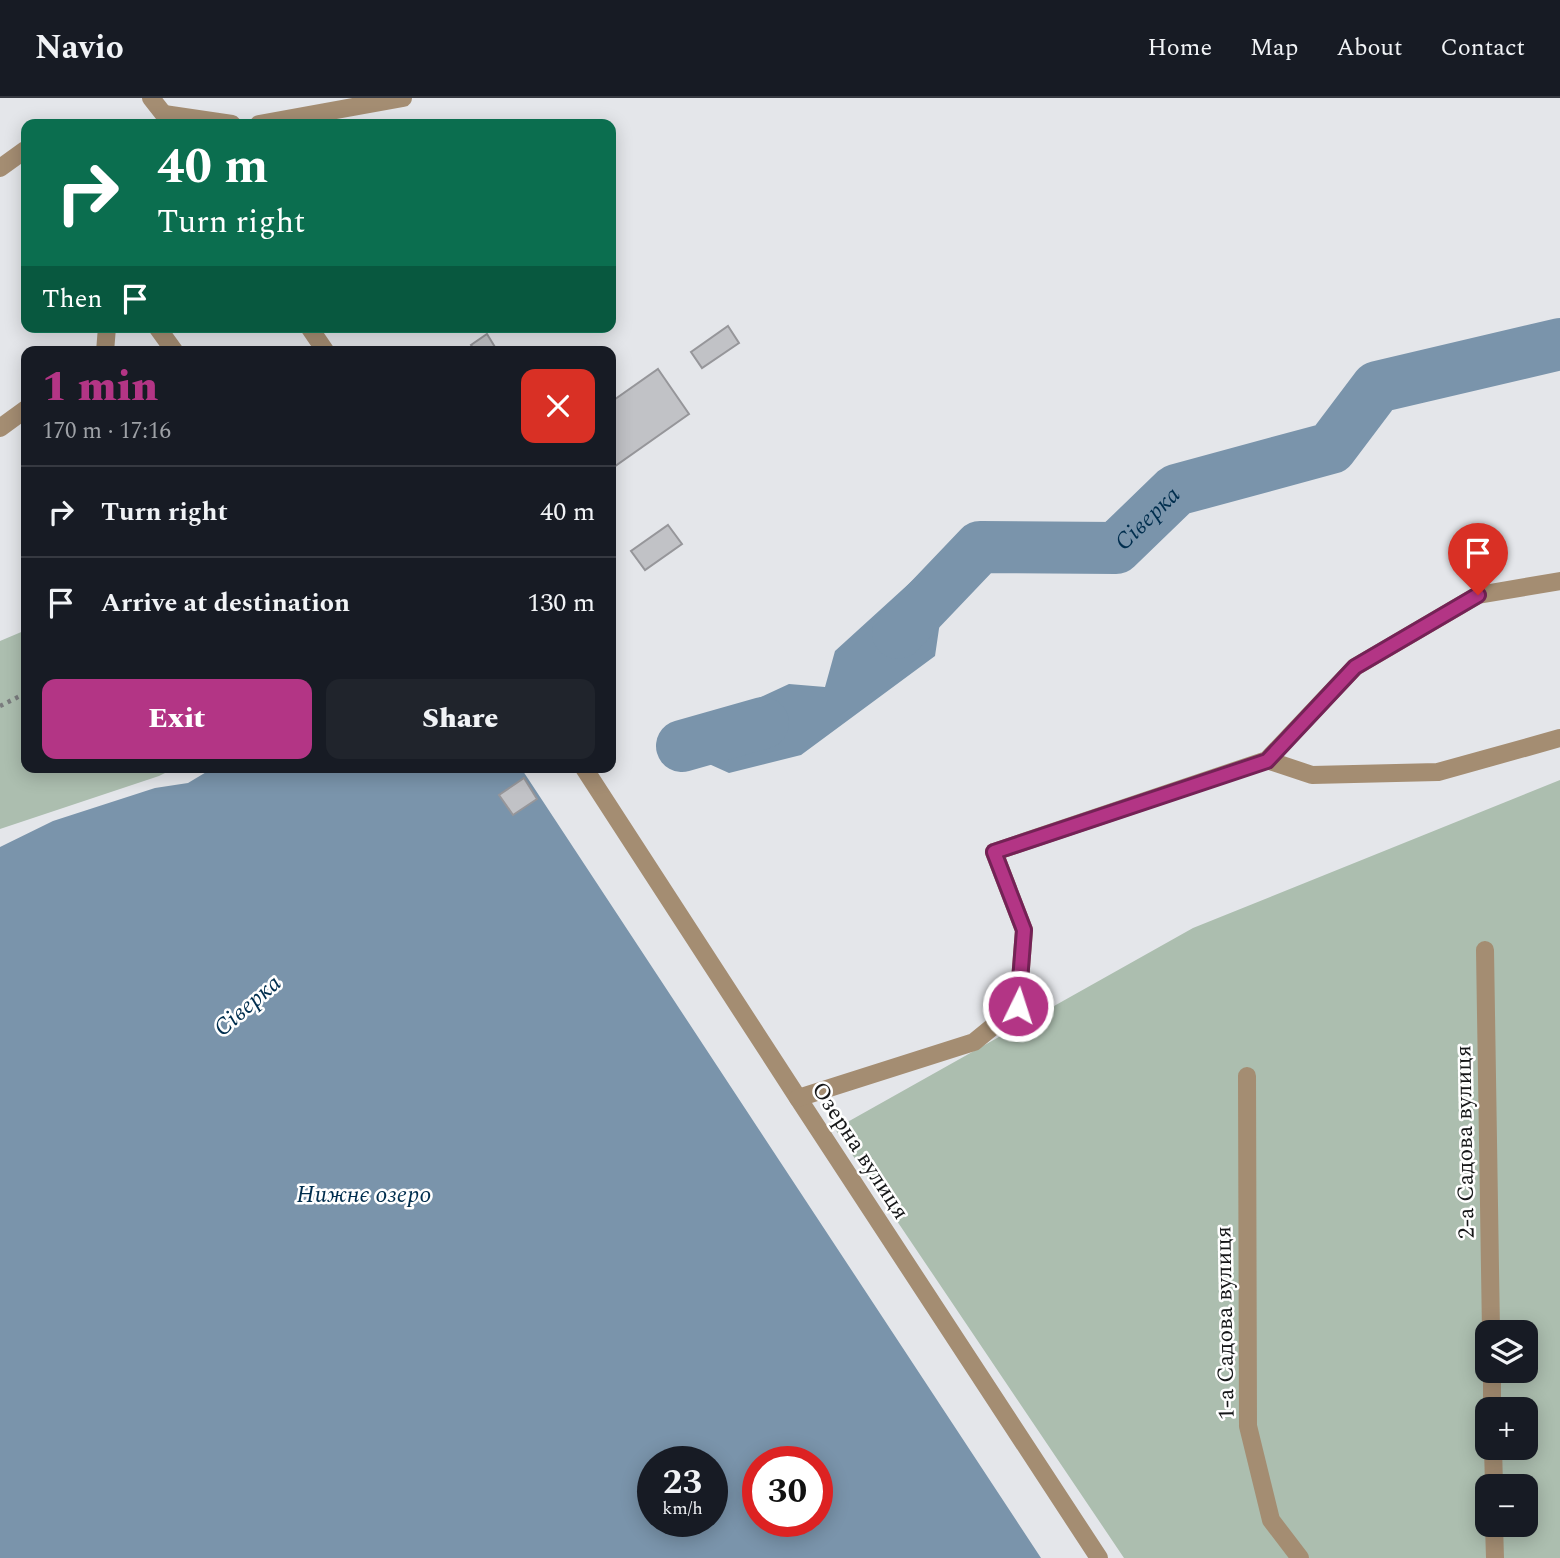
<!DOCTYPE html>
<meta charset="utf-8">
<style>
body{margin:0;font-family:Spectral,serif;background:#20242c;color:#f1f3f6;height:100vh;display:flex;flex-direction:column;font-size:26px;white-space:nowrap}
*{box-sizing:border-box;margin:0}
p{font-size:23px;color:#9ea1a6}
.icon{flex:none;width:38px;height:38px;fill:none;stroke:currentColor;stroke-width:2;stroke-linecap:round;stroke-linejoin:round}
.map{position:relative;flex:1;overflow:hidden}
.sheet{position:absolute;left:21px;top:248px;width:595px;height:427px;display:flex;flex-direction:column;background:#171b24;border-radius:14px;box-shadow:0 4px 18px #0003}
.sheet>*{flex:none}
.guide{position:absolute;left:21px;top:21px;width:595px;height:214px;border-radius:14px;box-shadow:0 4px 18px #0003;background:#0b6e4f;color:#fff;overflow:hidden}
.buttons{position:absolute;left:1475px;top:1222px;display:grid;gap:14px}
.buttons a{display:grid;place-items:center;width:63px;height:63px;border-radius:14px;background:#171b24;box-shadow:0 4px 18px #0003;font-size:35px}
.speed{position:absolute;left:637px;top:1348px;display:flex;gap:14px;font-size:35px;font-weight:700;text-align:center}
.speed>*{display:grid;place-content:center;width:91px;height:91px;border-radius:50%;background:#171b24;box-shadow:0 4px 18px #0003;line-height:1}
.speed small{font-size:18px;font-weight:400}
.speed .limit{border:10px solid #d22;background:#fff;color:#111}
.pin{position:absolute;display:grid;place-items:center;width:60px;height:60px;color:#fff;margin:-72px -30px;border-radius:50% 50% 50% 0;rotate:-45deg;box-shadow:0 0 7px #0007}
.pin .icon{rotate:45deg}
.me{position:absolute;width:77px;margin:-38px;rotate:4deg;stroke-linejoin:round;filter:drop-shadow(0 0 5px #0008)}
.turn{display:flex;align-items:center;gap:24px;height:147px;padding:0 21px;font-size:32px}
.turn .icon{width:91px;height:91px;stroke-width:2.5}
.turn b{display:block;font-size:49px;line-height:60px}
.then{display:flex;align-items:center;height:66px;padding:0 21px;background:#0003;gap:14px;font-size:26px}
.round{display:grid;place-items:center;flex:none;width:74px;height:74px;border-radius:14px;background:#20242c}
.overview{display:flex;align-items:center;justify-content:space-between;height:119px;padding:0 21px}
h1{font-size:42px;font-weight:800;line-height:52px;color:#b33585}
.action{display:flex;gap:14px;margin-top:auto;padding:14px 21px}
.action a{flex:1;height:80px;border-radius:14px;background:#b33585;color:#fff;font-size:28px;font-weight:800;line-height:80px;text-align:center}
.action a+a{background:#20242c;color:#f1f3f6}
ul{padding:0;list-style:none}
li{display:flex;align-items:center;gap:21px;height:91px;padding:0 21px;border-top:2px solid #363941}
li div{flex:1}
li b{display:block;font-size:26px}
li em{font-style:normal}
header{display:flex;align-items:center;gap:42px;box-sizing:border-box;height:98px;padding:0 35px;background:#171b24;border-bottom:2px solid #363941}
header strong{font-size:33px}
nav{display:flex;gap:38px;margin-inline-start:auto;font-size:24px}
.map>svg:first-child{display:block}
</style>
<header>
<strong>Navio</strong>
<nav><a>Home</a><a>Map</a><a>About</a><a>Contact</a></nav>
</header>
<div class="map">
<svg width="1560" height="1460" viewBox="0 0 1560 1460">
<rect width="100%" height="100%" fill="#e4e6ea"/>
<g fill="#acbeaf" fill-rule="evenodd">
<path d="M26,532V670H175L159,678L0,731V543Z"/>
<path d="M1560,682V1460H1124L835,1031L1193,830ZM1488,1234H1526V1272H1488ZM1488,1311H1526V1349H1488ZM1488,1388H1526V1426H1488Z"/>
</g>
<g fill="#7a94ab" fill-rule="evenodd">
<path d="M924,472L957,487L941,517L935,558L801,657L729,675L689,657L704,625L789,586L825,589L835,553Z"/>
<path d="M213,670H521L1041,1460H0V749L53,723L155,690L188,685ZM653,1363H712V1423H653ZM758,1363H817V1423H758Z"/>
</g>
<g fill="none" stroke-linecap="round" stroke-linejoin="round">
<g stroke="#7a94ab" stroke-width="52">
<path id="s1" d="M898,535L980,449L1116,450L1176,392L1331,350L1377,289L1560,246"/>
<path d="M682,648L763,625"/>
</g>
</g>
<g fill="#c1c2c6" stroke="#96969a" stroke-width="2">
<path d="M728,228L739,245L702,270L691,254Z"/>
<path d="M487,236L498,254H476L471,247Z"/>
<path d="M658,271L689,316L611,371V304Z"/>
<path d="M668,427L682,446L645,472L631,453Z"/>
<path d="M524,680L537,701L513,717L499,697Z"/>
</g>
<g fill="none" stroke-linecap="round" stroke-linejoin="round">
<path stroke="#7a7c7e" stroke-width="4.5" stroke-dasharray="3.5 5" stroke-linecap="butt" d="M0,608L26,595"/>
<g stroke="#a48d72" stroke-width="18">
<path d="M151,0L169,23"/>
<path d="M164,16L232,26"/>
<path d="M259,26L403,0"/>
<path d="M0,70L25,52L26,53"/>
<path d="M157,229L175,254"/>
<path d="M309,229L326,254"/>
<path d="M105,254L107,229"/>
<path d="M0,330L26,311"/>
<path d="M1267,662L1312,677L1438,674L1560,640"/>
<path d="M584,670L798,1000L1099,1460"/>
<path d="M1485,852L1491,1234"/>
<path d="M1247,978L1248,1328L1271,1422L1300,1460"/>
<path d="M798,1000L974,944L1018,908L1024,832L994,754L1267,662L1355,569L1478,497L1560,483"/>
<path d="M1492,1272V1311"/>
<path d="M1493,1349L1494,1388"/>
<path d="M1494,1426L1495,1460"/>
</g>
</g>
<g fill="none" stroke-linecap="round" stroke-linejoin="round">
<g stroke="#742256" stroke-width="18">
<path id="route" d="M1018,908L1024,832L994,754L1267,663L1355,569L1478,497"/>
</g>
<use href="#route" stroke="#b33585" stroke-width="12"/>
</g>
<g text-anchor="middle" stroke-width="5" stroke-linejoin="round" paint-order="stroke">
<g font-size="23" fill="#161718" stroke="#fff">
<text transform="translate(1464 1044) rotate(-91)" y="8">2-а Садова вулиця</text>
<text transform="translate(861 1052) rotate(57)" y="8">Озерна вулиця</text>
<text transform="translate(1224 1225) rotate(-91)" y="8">1-а Садова вулиця</text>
</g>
<g font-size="24" font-style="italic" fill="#002e4e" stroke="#fff">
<text dy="8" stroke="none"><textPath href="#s1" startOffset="298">Сіверка</textPath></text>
<text transform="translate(247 907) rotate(-41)" y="8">Сіверка</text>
<text x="364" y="1104">Нижнє озеро</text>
</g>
</g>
</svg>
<div class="buttons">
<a><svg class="icon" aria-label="layers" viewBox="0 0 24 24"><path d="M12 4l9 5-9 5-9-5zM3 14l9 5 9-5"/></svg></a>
<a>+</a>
<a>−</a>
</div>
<div class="speed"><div>23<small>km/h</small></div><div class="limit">30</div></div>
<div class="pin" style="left:1478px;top:497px;background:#d93025"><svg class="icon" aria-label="arrive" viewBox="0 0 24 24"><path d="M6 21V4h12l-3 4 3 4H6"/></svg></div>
<svg class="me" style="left:1018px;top:908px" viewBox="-20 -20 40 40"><circle r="17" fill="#b33585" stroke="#fff" stroke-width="3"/><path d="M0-11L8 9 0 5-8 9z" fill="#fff"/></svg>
<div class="guide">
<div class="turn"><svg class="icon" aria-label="right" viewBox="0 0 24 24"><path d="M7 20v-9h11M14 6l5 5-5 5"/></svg><div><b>40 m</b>Turn right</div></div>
<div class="then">Then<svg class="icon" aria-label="arrive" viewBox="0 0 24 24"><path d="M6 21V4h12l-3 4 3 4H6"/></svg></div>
</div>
<section class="sheet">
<div class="overview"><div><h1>1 min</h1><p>170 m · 17:16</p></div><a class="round" style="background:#d93025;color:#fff"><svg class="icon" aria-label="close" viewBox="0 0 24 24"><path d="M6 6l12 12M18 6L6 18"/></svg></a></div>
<ul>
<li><svg class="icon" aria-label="right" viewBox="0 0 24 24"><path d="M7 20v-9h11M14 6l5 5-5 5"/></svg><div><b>Turn right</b></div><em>40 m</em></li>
<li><svg class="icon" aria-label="arrive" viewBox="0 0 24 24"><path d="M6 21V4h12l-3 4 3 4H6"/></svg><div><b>Arrive at destination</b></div><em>130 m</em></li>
</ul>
<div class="action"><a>Exit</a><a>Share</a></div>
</section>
</div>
